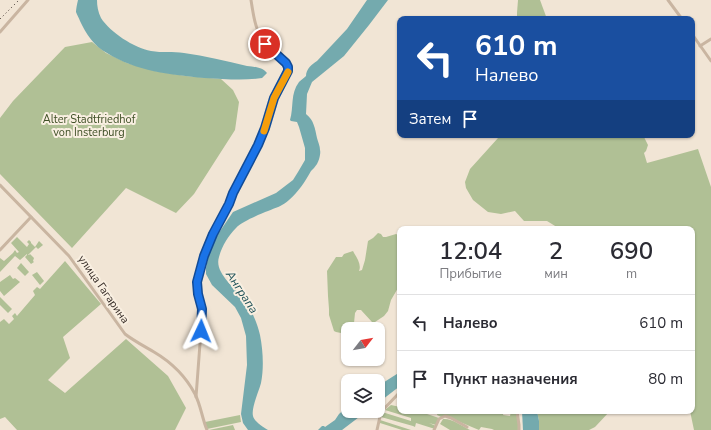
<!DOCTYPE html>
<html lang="ru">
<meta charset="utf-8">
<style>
body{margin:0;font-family:"Nunito Sans",sans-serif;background:#f2f2f3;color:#2b2b33;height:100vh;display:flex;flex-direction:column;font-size:15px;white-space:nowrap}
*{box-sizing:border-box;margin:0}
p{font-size:13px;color:#7c7c81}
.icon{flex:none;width:22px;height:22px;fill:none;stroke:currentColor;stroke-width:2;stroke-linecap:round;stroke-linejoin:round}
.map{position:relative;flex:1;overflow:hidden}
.side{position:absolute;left:397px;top:226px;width:298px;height:188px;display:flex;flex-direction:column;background:#fff;border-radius:8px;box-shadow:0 1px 3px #0004}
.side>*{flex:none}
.top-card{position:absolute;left:397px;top:16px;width:298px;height:122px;border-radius:8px;box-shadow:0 1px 3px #0004;background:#1a4fa0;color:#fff;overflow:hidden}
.needle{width:26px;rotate:59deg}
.tools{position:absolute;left:341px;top:322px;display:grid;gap:8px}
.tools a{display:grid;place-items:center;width:44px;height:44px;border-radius:8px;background:#fff;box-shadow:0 1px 3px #0004;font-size:20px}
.pin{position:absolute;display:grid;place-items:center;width:34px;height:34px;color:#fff;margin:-17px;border:2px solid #fff;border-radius:50%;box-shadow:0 1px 4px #0007}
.me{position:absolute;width:44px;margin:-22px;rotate:2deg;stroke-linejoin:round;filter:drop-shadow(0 0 3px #0008)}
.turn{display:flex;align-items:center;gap:14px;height:84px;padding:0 12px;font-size:18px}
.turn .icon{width:52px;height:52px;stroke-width:2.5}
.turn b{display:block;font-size:28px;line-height:34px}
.then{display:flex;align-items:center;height:38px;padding:0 12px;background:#0003;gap:8px;font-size:15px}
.eta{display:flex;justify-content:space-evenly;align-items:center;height:68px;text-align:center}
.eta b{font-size:24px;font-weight:600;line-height:28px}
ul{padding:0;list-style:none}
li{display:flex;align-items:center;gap:12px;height:56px;padding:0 12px;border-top:1px solid #e1e1e2}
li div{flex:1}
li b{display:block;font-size:15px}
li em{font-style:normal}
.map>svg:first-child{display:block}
</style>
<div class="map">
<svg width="711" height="430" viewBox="0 0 711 430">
<rect width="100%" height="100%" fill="#f1e5d5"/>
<g fill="#b0c095">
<path d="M518,0H540L547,19H517V13Z"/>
<path d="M92,42L106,53L127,63L155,71L186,76L221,79L233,90L239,102L235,130L194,194L176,213L126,188L72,248L0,174V118L13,101L65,47Z"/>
<path d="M500,135H643L648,145L646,151L644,153L647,163L698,149L711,187V430H694L690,411H692V229H560L547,221H524L515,211L501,214L488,212L473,200L466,188L465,182L470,169L498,138Z"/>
<path d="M378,233L381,234L383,237H386L396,234L398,235L400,239L397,244V248L400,255V279L398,288L391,300L388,311L384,316L375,322H372L361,310H357L355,313L354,323L350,329H348V333L346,334L336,332L334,331L329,315V309L328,296L327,271L336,257H342L344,254L353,251C356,257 362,264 359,271L362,270L365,260L368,241L373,238Z"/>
<path d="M17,237L27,247L29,244L27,242L29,240L31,242V243L35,247L39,241L43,245L38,249L36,247L28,255H29L30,254L34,258L33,261L34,262L31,264L25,257L27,255V254L20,260L15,256L0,272V258L4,261L13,253L15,250L17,253L19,252L11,243Z"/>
<path d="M65,261L101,304L63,337L70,358L48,380L65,393L126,339L168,376L186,408L175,430H17L5,417L0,419V322L4,319L9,324L14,319L12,316L15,313L17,316L35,295L33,291L37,287L40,289Z"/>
<path d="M21,263L29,272L25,276L17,268Z"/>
<path d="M37,272L44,281L40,285L32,275Z"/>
<path d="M10,275L13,279L15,278L20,282L4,296L0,291V282Z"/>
<path d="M0,297L12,309L8,313L0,305Z"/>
<path d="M391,405L400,407V411H427V414L439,418L436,425L429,423L436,426L435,429L416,423L415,427L413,426L381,417L382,412L411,421V418L385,410Z"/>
<path d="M438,411H504L503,415L510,416L511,411H518L519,430H494L492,429L481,427L479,430L448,417H441L437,415Z"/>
<path d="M537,411H610L595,427L589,430H539V421Z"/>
<path d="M240,415L241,422L207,429L205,422Z"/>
<path d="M443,419C452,418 462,426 470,430H450L440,424Z"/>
<path d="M380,420L411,430H402L380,423Z"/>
<path d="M233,425L235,430H209Z"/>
</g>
<g fill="#74aaae">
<path d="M78,0H97C97,6 98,12 101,18C110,32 134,48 151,51C162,53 173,51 184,53C205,56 226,61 247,66C255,67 262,67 267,73L262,78C243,81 224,79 204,78C172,75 135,71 107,53C94,46 86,34 80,21C79,18 77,15 76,12C76,9 77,4 78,0Z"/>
<path d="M367,0H388L369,25L344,56L312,82L307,94L306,114C314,120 315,129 317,138C318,142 320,146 320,150C321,153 319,161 317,164C315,167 313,169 311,171C305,182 298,192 289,200C283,206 275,208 268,211C260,214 241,222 236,228C228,236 222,246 219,257C214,272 234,287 242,297C251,308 257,322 260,335C263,350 264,368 261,383C259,391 251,408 253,416C254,421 263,427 268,430H248L243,423L241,414L247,365L246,336L241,318L235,307L212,285L206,274V268L209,253L216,237L233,212L276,193L293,180L298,172L305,160V148L299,127L297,122L291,121L290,120C294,107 290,94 299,82C301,80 304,78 306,76C306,69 312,64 317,61L347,29Z"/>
<path d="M400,372V386L378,403V386Z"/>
<path d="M348,406V411H367L342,430H318L322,426H324L325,427L335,420L339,414Z"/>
<path d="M522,411H537L539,421V430H523Z"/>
</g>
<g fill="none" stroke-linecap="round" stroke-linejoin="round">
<g stroke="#c9b5a1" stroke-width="3">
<path d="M668,0L682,19"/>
<path d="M0,32L28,0"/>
<path d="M692,34L711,61"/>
<path d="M700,46L711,39"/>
<path d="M0,185L69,256L125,334C134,341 144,346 154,352C171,362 186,377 195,394C201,406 202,418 207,430"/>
<path d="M0,250L31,217"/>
<path d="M196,397L202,317V309L198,294L197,282L204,256L213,234L229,204L233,193L258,145L268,118L274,98L288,71C287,56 268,52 262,40C255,28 253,13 251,0"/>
<path d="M517,411L519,425V430"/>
<path d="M377,430L381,412L400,392"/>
<path d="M434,430L439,419L445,416L451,418L467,427"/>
</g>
<path stroke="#332924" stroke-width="1" stroke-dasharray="1 3" stroke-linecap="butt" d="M0,19L19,0"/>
</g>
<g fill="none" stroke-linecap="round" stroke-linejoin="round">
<g stroke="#114b97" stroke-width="10">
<path id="route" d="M201,331L202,309L198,294L197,282L204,256L213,234L229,204L233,193L258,145L265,128L274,98L288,71V67L286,63L265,44"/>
</g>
<use href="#route" stroke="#1a73e8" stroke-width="7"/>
<path stroke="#f59e0b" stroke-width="7" d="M264,131L274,98L288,72"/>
</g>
<g text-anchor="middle" stroke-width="4" stroke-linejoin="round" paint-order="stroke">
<g font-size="11" fill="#415128" stroke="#f9efe1">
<text x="89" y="123">Alter Stadtfriedhof<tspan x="89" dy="13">von Insterburg</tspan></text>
</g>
<g font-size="11" fill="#332924" stroke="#f9efe1">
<text transform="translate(104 289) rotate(55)" y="4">улица Гагарина</text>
</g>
<g font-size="12" font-style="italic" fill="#1a4e55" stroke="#f9efe1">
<text transform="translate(242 292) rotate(57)" y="4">Анграпа</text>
</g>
</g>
</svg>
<div class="tools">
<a><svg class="needle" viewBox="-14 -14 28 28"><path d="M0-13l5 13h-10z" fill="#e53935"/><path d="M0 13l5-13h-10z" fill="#7c7c81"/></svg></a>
<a><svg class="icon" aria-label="layers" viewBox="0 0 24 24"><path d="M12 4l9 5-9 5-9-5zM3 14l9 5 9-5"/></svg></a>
</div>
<div class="pin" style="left:265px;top:44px;background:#d93025"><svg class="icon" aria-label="arrive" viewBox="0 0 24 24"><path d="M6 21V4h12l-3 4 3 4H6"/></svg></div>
<svg class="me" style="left:201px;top:331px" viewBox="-20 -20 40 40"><path d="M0-17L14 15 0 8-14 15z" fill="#1a73e8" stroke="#fff" stroke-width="4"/></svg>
<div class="top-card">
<div class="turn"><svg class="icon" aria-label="left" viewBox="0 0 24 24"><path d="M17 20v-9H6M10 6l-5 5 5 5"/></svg><div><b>610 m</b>Налево</div></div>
<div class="then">Затем<svg class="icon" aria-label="arrive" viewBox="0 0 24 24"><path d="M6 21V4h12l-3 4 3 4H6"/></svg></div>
</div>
<section class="side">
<div class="eta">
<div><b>12:04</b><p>Прибытие</p></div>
<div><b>2</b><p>мин</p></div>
<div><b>690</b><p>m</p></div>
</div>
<ul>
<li><svg class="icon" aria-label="left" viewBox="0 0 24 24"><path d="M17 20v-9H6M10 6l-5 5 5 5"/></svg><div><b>Налево</b></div><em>610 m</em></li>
<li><svg class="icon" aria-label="arrive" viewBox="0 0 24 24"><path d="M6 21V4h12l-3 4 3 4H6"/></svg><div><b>Пункт назначения</b></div><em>80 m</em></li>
</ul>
</section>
</div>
